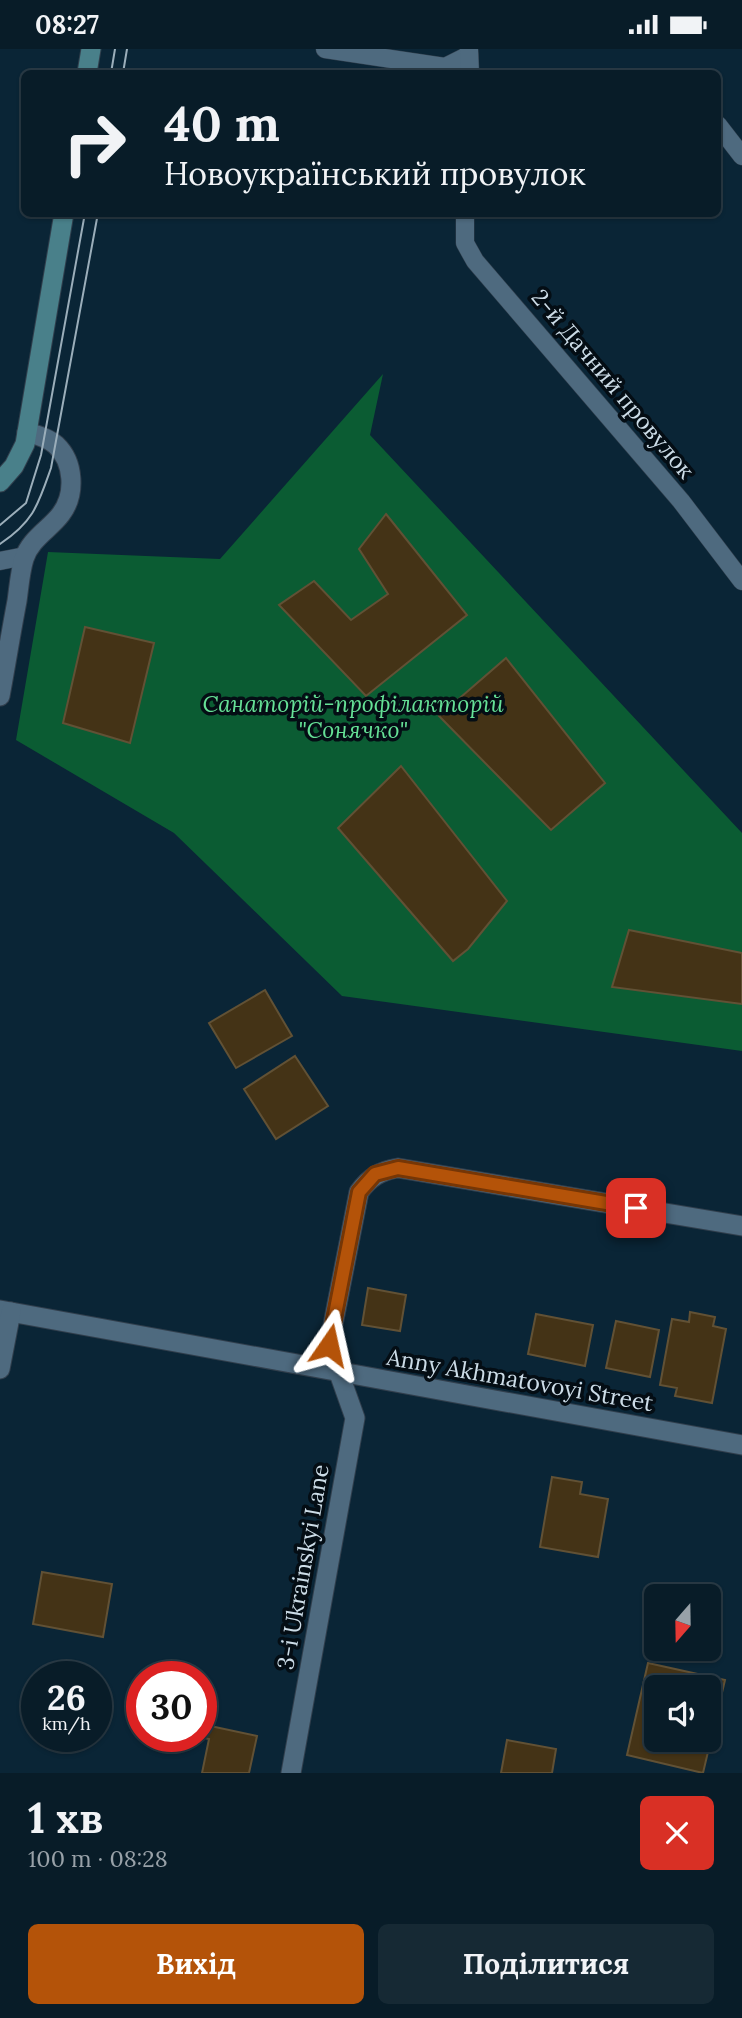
<!DOCTYPE html>
<html lang="uk">
<meta charset="utf-8">
<style>
body{margin:0;font-family:Lora,serif;background:#162934;color:#f1f3f6;height:100vh;display:flex;flex-direction:column;font-size:26px;white-space:nowrap}
*{box-sizing:border-box;margin:0}
p{font-size:23px;color:#98a1a8}
.icon{flex:none;width:38px;height:38px;fill:none;stroke:currentColor;stroke-width:2;stroke-linecap:round;stroke-linejoin:round}
.map{position:relative;height:1724px;overflow:hidden}
.panel{display:flex;flex-direction:column;background:#081c28;flex:1}
.panel>*{flex:none}
.hud{position:absolute;left:21px;top:21px;width:700px;height:147px;border-radius:10px;box-shadow:0 2px 5px #0004,0 0 0 2px #293a45;background:#081c28;color:#f1f3f6;overflow:hidden}
.needle{width:46px;rotate:200deg}
.tools{position:absolute;left:644px;top:1535px;display:grid;gap:14px}
.tools a{display:grid;place-items:center;width:77px;height:77px;border-radius:10px;background:#081c28;box-shadow:0 2px 5px #0004,0 0 0 2px #293a45;font-size:35px}
.speed{position:absolute;left:21px;top:1612px;display:flex;gap:14px;font-size:35px;font-weight:700;text-align:center}
.speed>*{display:grid;place-content:center;width:91px;height:91px;border-radius:50%;background:#081c28;box-shadow:0 2px 5px #0004,0 0 0 2px #293a45;line-height:1}
.speed small{font-size:18px;font-weight:400}
.speed .limit{border:10px solid #d22;background:#fff;color:#111}
.pin{position:absolute;display:grid;place-items:center;width:60px;height:60px;color:#fff;margin:-30px;border-radius:14px;box-shadow:0 4px 10px #0006}
.me{position:absolute;width:77px;margin:-38px;rotate:11deg;stroke-linejoin:round;filter:drop-shadow(0 0 5px #0008)}
.turn{display:flex;align-items:center;gap:24px;height:147px;padding:0 28px;font-size:32px}
.turn .icon{width:91px;height:91px;stroke-width:2.5}
.turn b{display:block;font-size:49px;line-height:60px}
.round{display:grid;place-items:center;flex:none;width:74px;height:74px;border-radius:10px;background:#162934}
.headline{display:flex;align-items:center;justify-content:space-between;height:119px;padding:0 28px}
h1{font-size:42px;font-weight:700;line-height:52px}
.button{display:flex;gap:14px;margin-top:auto;padding:14px 28px}
.button a{flex:1;height:80px;border-radius:10px;background:#b45309;color:#fff;font-size:28px;font-weight:700;line-height:80px;text-align:center}
.button a+a{background:#162934;color:#f1f3f6}
.status{display:flex;justify-content:space-between;align-items:center;height:49px;padding:0 35px;background:#081c28;direction:ltr}
.status svg{height:19px;fill:currentColor}
.map>svg:first-child{display:block}
</style>
<div class="status"><b>08:27</b><svg viewBox="0 0 49 12"><path d="M0 12V9h3v3zM5 12V6h3v6zM10 12V3h3v9zM15 12V0h3v12zM26 1h20v11H26zM47 4h2v5h-2z"/></svg></div>
<div class="map">
<svg width="742" height="1724" viewBox="0 0 742 1724">
<rect width="100%" height="100%" fill="#0a2536"/>
<path fill="#0b5c33" d="M383,325L370,386L742,784V1002L342,947L174,784L16,691L48,503L220,510Z"/>
<g fill="#443316" stroke="#615135" stroke-width="2" fill-rule="evenodd">
<path d="M386,465L467,566L366,647L279,556L314,532L351,571L388,545L359,500Z"/>
<path d="M85,578L154,594L130,694L63,674Z"/>
<path d="M506,609L605,734L551,781L439,667Z"/>
<path d="M401,717L507,852L468,900L453,912L338,779Z"/>
<path d="M629,881L742,904V955L612,938Z"/>
<path d="M265,941L292,987L236,1019L209,974Z"/>
<path d="M295,1007L328,1057L276,1090L244,1040Z"/>
<path d="M368,1239L406,1246L400,1282L362,1276Z"/>
<path d="M690,1263L715,1268L713,1277L726,1280L712,1354L675,1347L677,1339L660,1336L672,1270L689,1273Z"/>
<path d="M536,1265L593,1276L585,1317L528,1305Z"/>
<path d="M616,1272L659,1281L650,1328L606,1319Z"/>
<path d="M552,1428L582,1433L580,1445L608,1450L598,1508L540,1498Z"/>
<path d="M42,1523L112,1535L103,1588L33,1575Z"/>
<path d="M648,1614L725,1631L703,1724L627,1706ZM656,1638H709V1690H656Z"/>
<path d="M201,1675L257,1687L249,1724H202L209,1690L194,1687H201Z"/>
<path d="M507,1691L556,1700L552,1724H501Z"/>
</g>
<g fill="none" stroke-linecap="round" stroke-linejoin="round">
<g stroke="#313f4d" stroke-width="19">
<g id="service">
<path d="M325,0L445,18L469,6"/>
<path d="M469,0L470,24"/>
<path d="M718,76L742,107"/>
<path d="M465,164V194L475,212L681,452L742,532"/>
<path d="M0,512L25,507"/>
</g>
</g>
<g stroke="#313f4d" stroke-width="21">
<g id="minor">
<path d="M0,647C6,615 11,583 17,552C19,538 20,523 24,510C30,490 50,480 61,465C76,445 74,413 56,396C48,389 37,386 27,383"/>
<path d="M0,1261L742,1396"/>
<path d="M0,1320L11,1263"/>
<path d="M291,1724L355,1369L329,1296L359,1143C370,1128 380,1122 398,1119L742,1177"/>
</g>
</g>
<g stroke="#313f4d" stroke-width="21">
<g id="secondary">
<path d="M87,24L91,0"/>
<path d="M0,433L14,417L25,395L64,164"/>
</g>
</g>
<use href="#service" stroke="#4e6a7f" stroke-width="18"/>
<use href="#minor" stroke="#4e6a7f" stroke-width="19"/>
<use href="#secondary" stroke="#49808a" stroke-width="19"/>
<g stroke="#9baeba" stroke-width="2">
<path d="M111,24L115,0"/>
<path d="M123,24L127,0"/>
<path d="M0,476L26,454L41,406L85,164"/>
<path d="M0,495C34,472 38,456 51,419L98,164"/>
</g>
</g>
<g fill="none" stroke-linecap="round" stroke-linejoin="round">
<g stroke="#753606" stroke-width="18">
<path id="route" d="M329,1296L359,1143L375,1125L398,1119L636,1159"/>
</g>
<use href="#route" stroke="#b45309" stroke-width="12"/>
</g>
<g text-anchor="middle" stroke-width="7" stroke-linejoin="round" paint-order="stroke">
<g font-size="23" fill="#ccdce7" stroke="#040d14">
<text transform="translate(613 335) rotate(50)" y="8">2-й Дачний провулок</text>
<text transform="translate(520 1331) rotate(10)" y="8">Anny Akhmatovoyi Street</text>
<text transform="translate(303 1518) rotate(-80)" y="8">3-i Ukrainskyi Lane</text>
</g>
<g font-size="23" font-style="italic" fill="#65e196" stroke="#040d14">
<text x="353" y="663">Санаторій-профілакторій<tspan x="353" dy="26">"Сонячко"</tspan></text>
</g>
</g>
</svg>
<div class="tools">
<a><svg class="needle" viewBox="-14 -14 28 28"><path d="M0-13l5 13h-10z" fill="#e53935"/><path d="M0 13l5-13h-10z" fill="#98a1a8"/></svg></a>
<a><svg class="icon" aria-label="sound" viewBox="0 0 24 24"><path d="M4 9h4l5-4v14l-5-4H4zM17 9q2 3 0 6"/></svg></a>
</div>
<div class="speed"><div>26<small>km/h</small></div><div class="limit">30</div></div>
<div class="pin" style="left:636px;top:1159px;background:#d93025"><svg class="icon" aria-label="arrive" viewBox="0 0 24 24"><path d="M6 21V4h12l-3 4 3 4H6"/></svg></div>
<svg class="me" style="left:329px;top:1296px" viewBox="-20 -20 40 40"><path d="M0-17L14 15 0 8-14 15z" fill="#b45309" stroke="#fff" stroke-width="4"/></svg>
<div class="hud">
<div class="turn"><svg class="icon" aria-label="right" viewBox="0 0 24 24"><path d="M7 20v-9h11M14 6l5 5-5 5"/></svg><div><b>40 m</b>Новоукраїнський провулок</div></div>
</div>
</div>
<section class="panel">
<div class="headline"><div><h1>1 хв</h1><p>100 m · 08:28</p></div><a class="round" style="background:#d93025;color:#fff"><svg class="icon" aria-label="close" viewBox="0 0 24 24"><path d="M6 6l12 12M18 6L6 18"/></svg></a></div>
<div class="button"><a>Вихід</a><a>Поділитися</a></div>
</section>
